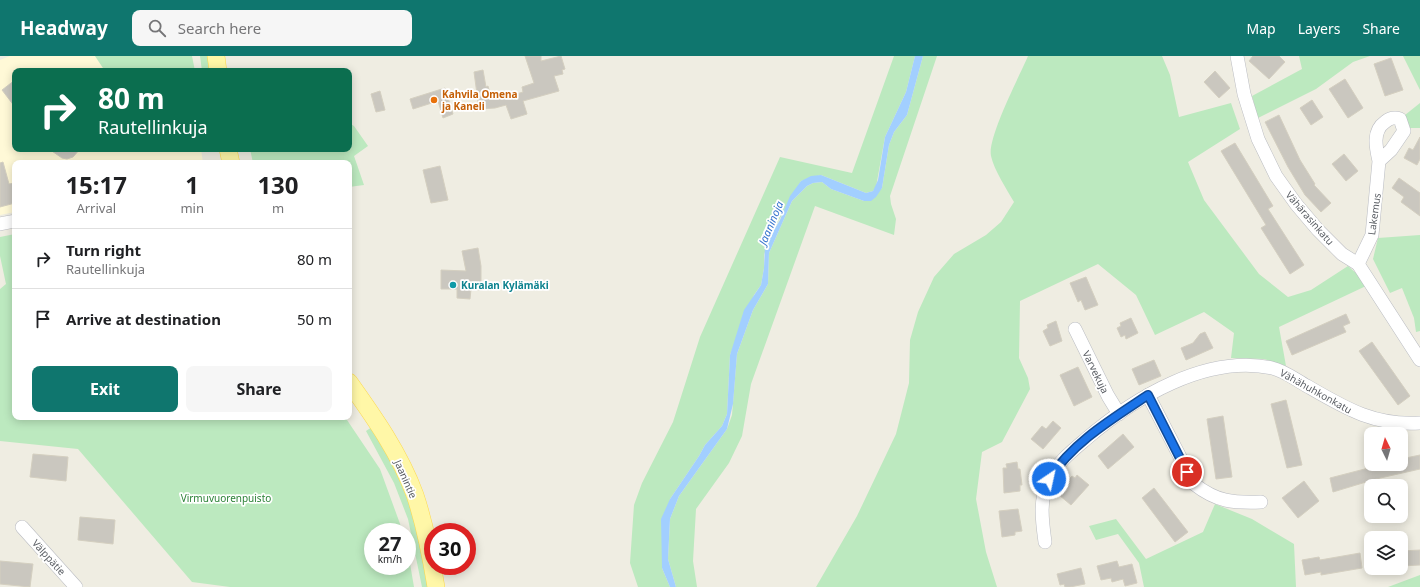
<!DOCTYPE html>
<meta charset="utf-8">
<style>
body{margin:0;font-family:"Noto Sans",sans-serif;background:#f6f6f6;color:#202124;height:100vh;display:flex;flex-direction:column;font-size:15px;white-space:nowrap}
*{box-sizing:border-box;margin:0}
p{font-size:13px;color:#757577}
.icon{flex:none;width:22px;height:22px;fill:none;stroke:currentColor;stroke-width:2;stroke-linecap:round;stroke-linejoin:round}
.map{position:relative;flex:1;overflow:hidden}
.details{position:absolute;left:12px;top:104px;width:340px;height:260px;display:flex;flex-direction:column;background:#fff;border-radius:8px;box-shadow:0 2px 10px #0003}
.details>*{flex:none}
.top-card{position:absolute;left:12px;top:12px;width:340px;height:84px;border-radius:8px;box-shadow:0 2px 10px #0003;background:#0b6e4f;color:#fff;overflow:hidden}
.needle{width:26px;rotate:355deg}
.buttons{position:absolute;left:1364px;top:371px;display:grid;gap:8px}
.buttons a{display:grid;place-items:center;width:44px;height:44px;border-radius:8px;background:#fff;box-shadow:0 2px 10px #0003;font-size:20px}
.speed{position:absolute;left:364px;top:467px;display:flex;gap:8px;font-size:20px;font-weight:700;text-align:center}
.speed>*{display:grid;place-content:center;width:52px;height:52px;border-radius:50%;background:#fff;box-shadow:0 2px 10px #0003;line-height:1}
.speed small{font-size:10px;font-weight:400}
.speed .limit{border:6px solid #d22;background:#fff;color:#111}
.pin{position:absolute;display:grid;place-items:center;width:34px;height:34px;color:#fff;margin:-17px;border:2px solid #fff;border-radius:50%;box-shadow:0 1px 4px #0007}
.me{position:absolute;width:44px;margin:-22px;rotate:34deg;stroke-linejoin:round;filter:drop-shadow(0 0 3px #0008)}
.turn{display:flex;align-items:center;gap:14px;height:84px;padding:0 20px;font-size:18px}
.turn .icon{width:52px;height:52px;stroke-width:2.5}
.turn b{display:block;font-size:28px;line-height:34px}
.eta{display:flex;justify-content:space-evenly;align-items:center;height:68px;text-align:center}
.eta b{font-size:24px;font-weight:700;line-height:28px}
.primary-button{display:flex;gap:8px;margin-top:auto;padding:8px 20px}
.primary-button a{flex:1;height:46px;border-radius:8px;background:#0f766e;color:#fff;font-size:16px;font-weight:700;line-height:46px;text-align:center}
.primary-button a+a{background:#f6f6f6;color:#202124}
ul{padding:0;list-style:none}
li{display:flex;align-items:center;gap:12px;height:60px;padding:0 20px;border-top:1px solid #e0e0e0}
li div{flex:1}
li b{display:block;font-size:15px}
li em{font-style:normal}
header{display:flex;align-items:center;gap:24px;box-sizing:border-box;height:56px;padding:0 20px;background:#0f766e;color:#fff}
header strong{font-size:19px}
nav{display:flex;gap:22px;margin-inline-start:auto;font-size:14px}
.search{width:280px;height:36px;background:#f6f6f6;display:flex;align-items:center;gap:10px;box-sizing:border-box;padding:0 14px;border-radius:8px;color:#757577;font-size:15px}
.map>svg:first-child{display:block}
</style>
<header>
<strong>Headway</strong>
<div class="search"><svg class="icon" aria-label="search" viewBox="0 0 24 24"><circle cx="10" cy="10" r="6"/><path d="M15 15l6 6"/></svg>Search here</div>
<nav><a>Map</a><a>Layers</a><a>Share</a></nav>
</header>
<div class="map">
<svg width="1420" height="531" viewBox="0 0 1420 531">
<rect width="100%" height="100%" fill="#efede2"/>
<path fill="#fff9d7" d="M10,0H95L105,15H15V93H201L203,107H15V156L0,159V4Z"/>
<g fill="#bce9bf">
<path d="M95,0H192L195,15H105Z"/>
<path d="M200,0H208L209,15H202Z"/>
<path d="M894,0H915L906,36L885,81L876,131L873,135L866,137L821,119L801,125L770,180L764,199V212L761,229L754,239L730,299L727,358L722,370L705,389L699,400L670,443L662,512L670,531H638L630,507L634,449L642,427L673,366L700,281L780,101L852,117Z"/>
<path d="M923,0H937L890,140L891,148L896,163L894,179L815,150L751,328L742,380L729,407L696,453L693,505L697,531H676L668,503L670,463L679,440L727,373L732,359L737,298L753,254L768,228L769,197L792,145L807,130L813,127L822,126L831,133L864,145L882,132L889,89L894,76L907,59Z"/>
<path d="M1028,0H1162L1170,19L1179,61L1231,47L1240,73L1188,106L1204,144L1259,218L1288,241L1311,234L1348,210L1357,218L1366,230L1279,271L1286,310L1264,303L1231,302L1234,277L1204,256L1155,279L1136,239L1098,208L1020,245L1019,302L1028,322L1030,333L1002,386L982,396L976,443L986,496L997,531H816L857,460L896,378L909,327L910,284L918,256L934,221L954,198L986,179L1001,166L1014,146C1007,134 994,114 991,100C987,82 1020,19 1028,0Z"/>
<path d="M1299,0H1370L1353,6L1316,33L1258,62L1252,40L1302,13Z"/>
<path d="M1403,0H1420V34Z"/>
<path d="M1420,47V72H1410L1405,59Z"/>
<path d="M349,67L354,70L368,90L354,100L364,129L349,131V107H253L250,93H349Z"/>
<path d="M15,178V361H345L380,413L403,476H373V510H407V490L414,531H230L192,526L78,393L0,385V233L6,228L0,200V181Z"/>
<path d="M1420,179V275L1416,276L1414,262L1402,232L1390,237L1373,203L1378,182Z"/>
<path d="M372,371L392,405L411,450L430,531H422L408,463L394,427L366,375Z"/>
<path d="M1215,448L1252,463L1294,488L1296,531H1144L1139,507L1118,478L1096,484L1089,470L1116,463L1146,503L1203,476Z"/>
<path d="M1420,519V531H1388Z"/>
</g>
<path fill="#a2cfff" d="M915,0H923L907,59L894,76L889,89L882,132L876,141L871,145H864L831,133L822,126L813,127L807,130L792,145L769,197L768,228L753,254L737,298L733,348L727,373L679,440L670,463L668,503L676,531H670L662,512L661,463L670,443L699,400L705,389L722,370L727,358L730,299L744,254L761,229L764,212L765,189L780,164L790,140L801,125L811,120L821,119L866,137L873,135L878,124L885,81L906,36Z"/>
<g fill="#cac7bf" stroke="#d4cfc0">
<path d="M525,0H541V5L561,0L565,13L562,14L563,18L554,20L559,35L523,45L527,58L511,63L506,49L495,52L479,53L474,16L483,14L486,31L488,30L491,42L505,38L506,41L523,36L522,31L534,27Z"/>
<path d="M1253,0H1279L1285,6L1269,23L1249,5Z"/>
<path d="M1391,2L1403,34L1385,40L1374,8Z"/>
<path d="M1215,15L1230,32L1219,42L1204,26Z"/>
<path d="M1345,23L1363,52L1348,62L1329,33Z"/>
<path d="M15,24V51L2,34Z"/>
<path d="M445,32L453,58L443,62L438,45L413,53L410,43Z"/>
<path d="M380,35L385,54L376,56L371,38Z"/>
<path d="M1312,44L1323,61L1311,69L1300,52Z"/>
<path d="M1279,59L1300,104L1315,128L1314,129L1331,147L1321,156L1305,139L1288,111L1265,66Z"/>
<path d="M1420,81V103L1417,109L1404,102L1409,92L1413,94Z"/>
<path d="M1235,87L1273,150L1268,153L1304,209L1290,218L1261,172L1266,169L1221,95Z"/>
<path d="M49,93H80L73,101L67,103L62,102Z"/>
<path d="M1344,98L1358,115L1346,125L1332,108Z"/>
<path d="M3,106L9,128L15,127V147L0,151V107Z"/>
<path d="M440,110L448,144L431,147L423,114Z"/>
<path d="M1399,122L1420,137V160L1401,146L1404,141L1392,132Z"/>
<path d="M478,192L481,210V234L471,233L470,243L457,242V233H441V214L466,215L462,195Z"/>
<path d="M1086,221L1098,249L1085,254L1081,244L1078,246L1070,227Z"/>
<path d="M1346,258L1350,267L1343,270L1346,276L1292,299L1286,285Z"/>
<path d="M1131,262L1138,277L1126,283L1125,279L1121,281L1117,272L1121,270L1120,267Z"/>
<path d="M1056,265L1062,285L1050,290L1043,275L1048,272L1047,269Z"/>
<path d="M1205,276L1213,292L1186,304L1181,292L1193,287L1200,278Z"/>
<path d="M1372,286L1410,340L1398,349L1359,295Z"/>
<path d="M1154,304L1161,320L1139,329L1132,313Z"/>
<path d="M1078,311L1092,341L1074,350L1060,319Z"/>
<path d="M1286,344L1302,409L1287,412L1271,348Z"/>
<path d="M1223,360L1232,421L1216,423L1207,363Z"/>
<path d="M1053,365L1061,372L1043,393L1031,383L1042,370L1046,373Z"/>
<path d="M1123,378L1134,391L1108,413L1098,400Z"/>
<path d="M33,398L68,401L66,425L30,421Z"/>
<path d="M1420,399V413L1376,423L1333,436L1330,422L1384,408H1401V403Z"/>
<path d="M1017,406L1018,413H1020L1022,429H1020V435L1004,437L1003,412H1007L1006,408Z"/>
<path d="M1077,419L1089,429L1071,449L1059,439L1065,433L1062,431L1072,420L1075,422Z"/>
<path d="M1304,425L1319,445L1298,462L1282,442Z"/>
<path d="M1154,432L1188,476L1175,486L1142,442Z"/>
<path d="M1018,453L1022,475L1015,476V479L1002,481L999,455Z"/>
<path d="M80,461L115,464L113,488L78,484Z"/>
<path d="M1420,494V509L1401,510V495Z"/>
<path d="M1360,497L1362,512L1321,519V516L1305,519L1302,504L1319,501L1320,504Z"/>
<path d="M0,505L33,508L30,531L0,528Z"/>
<path d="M1117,505L1119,511L1132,508L1137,527L1125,530L1123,523L1112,526L1111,522L1101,524L1097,510Z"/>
<path d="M1081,512L1085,528L1070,531H1065L1064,528L1060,529L1057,518Z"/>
</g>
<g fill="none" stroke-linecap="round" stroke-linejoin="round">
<g stroke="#babcc2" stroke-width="14">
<g id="minor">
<path d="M1237,0L1244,38L1258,83L1276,120L1296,148L1318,174L1342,198L1358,208L1420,304"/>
<path d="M0,168L15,165"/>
<path d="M1358,208L1372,179L1379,105L1391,94L1404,75L1400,63C1394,61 1390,62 1385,66C1372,75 1376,92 1379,105"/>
<path d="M1075,273L1108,340L1119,358"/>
<path d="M1148,339L1194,428C1217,446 1233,447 1261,446"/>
<path d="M22,471L76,531"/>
<path d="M1045,486C1042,464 1039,444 1049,423C1057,407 1072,395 1086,383C1134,342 1206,298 1272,312C1285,315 1296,324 1307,330C1345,352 1374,370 1420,367"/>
</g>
</g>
<g stroke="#fed94c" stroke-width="18">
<g id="major">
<path d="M216,0L218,15"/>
<path d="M228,93L231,107"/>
<path d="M349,326C374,361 400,398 415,439C425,469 431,500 436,531"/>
</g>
</g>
<use href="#minor" stroke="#fff" stroke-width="13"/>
<use href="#major" stroke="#fff7a7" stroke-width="17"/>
</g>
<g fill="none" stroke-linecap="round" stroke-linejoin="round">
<g stroke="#114b97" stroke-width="10">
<path id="route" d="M1049,423C1073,386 1112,363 1148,339L1187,416"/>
</g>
<use href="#route" stroke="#1a73e8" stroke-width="7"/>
</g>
<circle fill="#e8710a" stroke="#fff" stroke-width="1.5" cx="434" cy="44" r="4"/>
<circle fill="#0f9aa8" stroke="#fff" stroke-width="1.5" cx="453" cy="229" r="4"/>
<g text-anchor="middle" stroke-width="3.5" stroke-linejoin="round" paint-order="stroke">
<g font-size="10" font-weight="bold" fill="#c56008" stroke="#fff" text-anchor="start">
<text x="442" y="42">Kahvila Omena<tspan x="442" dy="12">ja Kaneli</tspan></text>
</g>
<g font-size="10" fill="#5a5e64" stroke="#fff">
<text transform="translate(1374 158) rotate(-82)" y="4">Lakemus</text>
<text transform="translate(1310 162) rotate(49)" y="4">Vähärasinkatu</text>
<text transform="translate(1096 316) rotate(64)" y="4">Varvekuja</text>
<text transform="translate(1316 335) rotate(29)" y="4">Vähähuhkonkatu</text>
<text transform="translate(406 423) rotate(66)" y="4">Jaanintie</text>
<text transform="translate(49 501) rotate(48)" y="4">Välppätie</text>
</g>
<g font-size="10" font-weight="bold" fill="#0d838f" stroke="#fff" text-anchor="start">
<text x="461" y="233">Kuralan Kylämäki</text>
</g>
<g font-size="10" fill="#2c8237" stroke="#fff">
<text x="226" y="446">Virmuvuorenpuisto</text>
</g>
<g font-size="11" font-style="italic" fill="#3976ce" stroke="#fff">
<text transform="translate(771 167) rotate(-67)" y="4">Jaaninoja</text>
</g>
</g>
</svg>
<div class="buttons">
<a><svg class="needle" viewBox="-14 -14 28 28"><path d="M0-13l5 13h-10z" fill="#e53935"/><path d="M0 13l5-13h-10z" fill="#757577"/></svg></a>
<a><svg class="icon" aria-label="search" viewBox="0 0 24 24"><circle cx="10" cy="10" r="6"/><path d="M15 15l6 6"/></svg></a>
<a><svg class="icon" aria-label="layers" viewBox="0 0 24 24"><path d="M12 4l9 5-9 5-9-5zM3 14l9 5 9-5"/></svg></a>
</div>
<div class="speed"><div>27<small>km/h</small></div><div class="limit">30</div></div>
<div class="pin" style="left:1187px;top:416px;background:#d93025"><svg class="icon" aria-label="arrive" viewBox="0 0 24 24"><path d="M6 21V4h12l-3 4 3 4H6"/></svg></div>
<svg class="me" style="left:1049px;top:423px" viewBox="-20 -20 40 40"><circle r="17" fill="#1a73e8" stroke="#fff" stroke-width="3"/><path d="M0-11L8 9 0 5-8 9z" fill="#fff"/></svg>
<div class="top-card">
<div class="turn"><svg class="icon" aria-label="right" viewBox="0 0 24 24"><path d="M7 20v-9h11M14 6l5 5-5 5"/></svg><div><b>80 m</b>Rautellinkuja</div></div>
</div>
<section class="details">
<div class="eta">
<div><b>15:17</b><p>Arrival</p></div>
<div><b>1</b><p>min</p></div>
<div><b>130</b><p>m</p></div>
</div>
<ul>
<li><svg class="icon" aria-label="right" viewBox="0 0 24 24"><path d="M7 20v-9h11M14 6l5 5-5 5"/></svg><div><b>Turn right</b><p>Rautellinkuja</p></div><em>80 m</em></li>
<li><svg class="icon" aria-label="arrive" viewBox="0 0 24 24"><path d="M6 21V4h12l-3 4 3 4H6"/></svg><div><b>Arrive at destination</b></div><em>50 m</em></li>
</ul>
<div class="primary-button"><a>Exit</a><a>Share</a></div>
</section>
</div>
